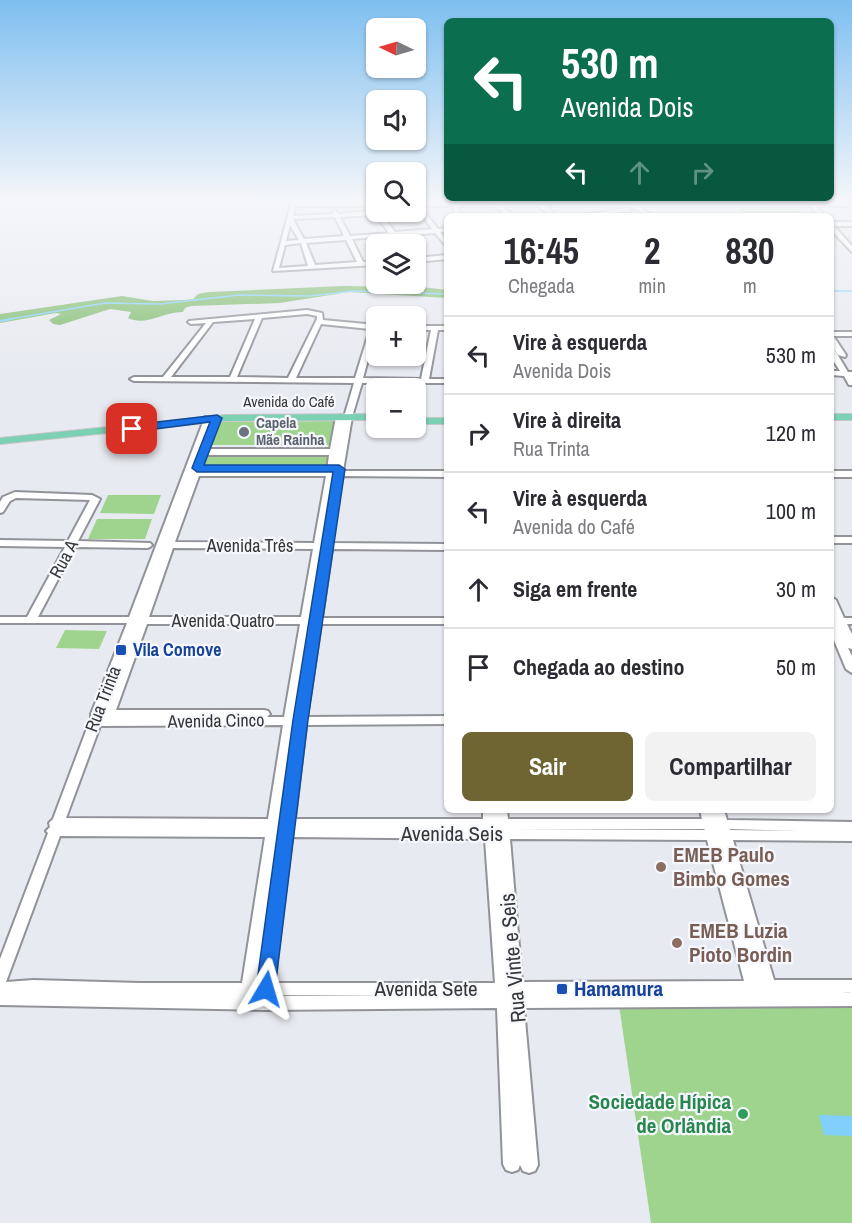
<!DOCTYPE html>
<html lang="pt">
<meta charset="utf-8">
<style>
body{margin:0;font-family:"Archivo Narrow",sans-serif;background:#f2f2f3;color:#2b2b33;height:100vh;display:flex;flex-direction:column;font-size:22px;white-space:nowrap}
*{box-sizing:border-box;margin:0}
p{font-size:20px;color:#7c7c81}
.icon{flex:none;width:33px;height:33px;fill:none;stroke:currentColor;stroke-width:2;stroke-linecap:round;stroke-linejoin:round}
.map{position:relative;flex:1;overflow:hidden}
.drawer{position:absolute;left:444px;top:213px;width:390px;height:600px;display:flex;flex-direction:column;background:#fff;border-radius:9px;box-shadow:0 2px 4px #0004}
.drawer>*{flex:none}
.banner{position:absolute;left:444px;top:18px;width:390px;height:183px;border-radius:9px;box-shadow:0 2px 4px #0004;background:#0b6e4f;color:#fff;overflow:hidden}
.needle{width:39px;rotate:275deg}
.buttons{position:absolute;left:366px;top:18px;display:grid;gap:12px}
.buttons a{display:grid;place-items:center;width:60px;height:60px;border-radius:9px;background:#fff;box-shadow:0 2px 4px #0004;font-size:30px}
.pin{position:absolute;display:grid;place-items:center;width:51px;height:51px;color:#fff;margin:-26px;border-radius:12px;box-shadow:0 3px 9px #0006}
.me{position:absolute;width:66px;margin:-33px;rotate:7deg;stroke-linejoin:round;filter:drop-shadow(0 0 4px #0008)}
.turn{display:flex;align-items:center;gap:21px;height:126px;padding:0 18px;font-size:27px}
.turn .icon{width:78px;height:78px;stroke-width:2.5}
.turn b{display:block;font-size:42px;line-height:51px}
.lanes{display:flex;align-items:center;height:57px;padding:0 18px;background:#0003;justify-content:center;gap:30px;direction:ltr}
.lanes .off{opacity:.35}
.eta{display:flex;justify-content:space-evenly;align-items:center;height:102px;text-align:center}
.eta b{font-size:36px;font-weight:700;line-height:42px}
.button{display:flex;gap:12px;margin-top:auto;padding:12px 18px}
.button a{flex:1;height:69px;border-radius:9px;background:#6f6532;color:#fff;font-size:24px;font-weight:700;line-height:69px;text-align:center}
.button a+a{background:#f2f2f3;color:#2b2b33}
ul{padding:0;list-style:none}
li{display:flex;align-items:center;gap:18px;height:78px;padding:0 18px;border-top:2px solid #e1e1e2}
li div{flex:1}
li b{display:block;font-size:22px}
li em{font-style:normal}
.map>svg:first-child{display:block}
</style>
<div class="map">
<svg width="852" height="1223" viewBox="0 0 852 1223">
<rect width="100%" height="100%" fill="#e8eaf1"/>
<g fill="#9ed48d">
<path d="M739,207L797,208L803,216H744Z"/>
<path d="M340,421L335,445H206L215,422Z"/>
<path d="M203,452H334L330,469L197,468Z"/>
<path d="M108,495H161L154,514L100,513Z"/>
<path d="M97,519H152L145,539H88Z"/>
<path d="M65,630L107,631L99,649L56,648Z"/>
<path d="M852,1003V1223H651L619,1005Z"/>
</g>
<path fill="#7ebb6b" d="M342,286L422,287L447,290V298L349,292L280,303L191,306L185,308L183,312C164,311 146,327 128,318L131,312L110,309L60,325L53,324L49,320L61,314L56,313L0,323V314L122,296L153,301L184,300L193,299L198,294L209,292Z"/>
<path fill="#80cffd" d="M819,1115L852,1116V1136L824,1135Z"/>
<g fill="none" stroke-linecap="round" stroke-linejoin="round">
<g stroke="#80cffd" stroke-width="1.5">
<path d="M831,291H852"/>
<path d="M4,320L105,303L160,304L239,295L310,296L353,291L447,294"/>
</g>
<path stroke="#80cffd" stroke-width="2" d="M0,321L12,319"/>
<g stroke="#919399" stroke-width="4">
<g id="minor">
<path d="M292,201H296V202H376V206H295L293,216L333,214L332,212L335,210L339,214L376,210L404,212L402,214L382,215L395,232L432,229L416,207V202H452V201H456L457,202H807V201H812L813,202H852V206H816L825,216H819L810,206H638L653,216H646L631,206H545L558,216H551L538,206H501L515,216H508L494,206H458L461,216H455L453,206H420L438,229L447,228V232H440L447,241V247L435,233L397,236L403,244H397L391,236L352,239L363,262L376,261V265L273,271ZM376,215L389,233L350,236L340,217ZM335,217L344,236L304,239L293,219ZM290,225L299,240L286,241ZM346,240L357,262L315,265L306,243ZM301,243L308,266L279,268L285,245Z"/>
<path d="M629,208L631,209V211L591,216H574Z"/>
<path d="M831,222H852V226H834L852,246V252L831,230Z"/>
<path d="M447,255V259L416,262V258Z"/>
<path d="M307,310L322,313L323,320L376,325V330L363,378L421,379L431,330H416V326H447V330H438L429,379H447V383H362L352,417L343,471H447V477L342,476L332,543L447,544V550L332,549L322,618H447V624H321L307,717L447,716V724L306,725L295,819H483V810H507L508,819H702L700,810H724L727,820L852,822V841L733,840L774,980H852V992L843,993L852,992V1006L524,1008L538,1165L535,1171L529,1173L523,1171L520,1165L518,1170L512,1172L506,1170L503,1164L497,1008L264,1010L0,1005V959L48,833L46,831L50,827L49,823L53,819L89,723L88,722L91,719V714L127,623H0V617H27L65,547L0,546V540L68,541L90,500L16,498L10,501L3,512L0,513V502L3,497L15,492L92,495L100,499L78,541L150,543L152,545L150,547L147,548L75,547L38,617H129L205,417H208L212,419L207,433L213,435L208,449H330L336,417L340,415L344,417L354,383L134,381L130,379L134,377H163L206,323L191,324L188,322L189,321ZM307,314L317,316V319L288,378L237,377L262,318ZM255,319L230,377H171L213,322ZM321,324L370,329L355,378H296ZM206,455H329L327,471L201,470ZM199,476H326L314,543L175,542ZM173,548L313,549L301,617H149ZM147,624H300L284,717H267L270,714L268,711L264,710H116ZM283,725L268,819L66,818L100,726ZM509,829H704L705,830ZM730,829L799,831L730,830ZM60,836L265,837L242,983H140L33,980L6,982ZM278,837L259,983H257ZM292,837L485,839L495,983H274ZM510,839L707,840L744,981L522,982ZM271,995H405L271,996Z"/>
<rect x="831" y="332" width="21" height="4"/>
<path d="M831,337H834L846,355L845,357L838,355L831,344Z"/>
<path d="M831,349H834L848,372H852V385H849L844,376L831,375V371H840L831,357Z"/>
<rect x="831" y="471" width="21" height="6"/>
<rect x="831" y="537" width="21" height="6"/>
<path d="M831,597L836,600L844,618H852V624H847L852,634V649L848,648L852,656V673L846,669L831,633V618H834L831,611Z"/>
</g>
</g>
<g stroke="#c7c7c8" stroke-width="2">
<g id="major">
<path d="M376,414V420L225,421L0,444V438L225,415Z"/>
<rect x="831" y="414" width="21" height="6"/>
<rect x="416" y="418" width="31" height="6"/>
</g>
</g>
<use href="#minor" fill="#fff" fill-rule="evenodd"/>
<use href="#major" fill="#7cd0b3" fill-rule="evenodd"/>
</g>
<linearGradient id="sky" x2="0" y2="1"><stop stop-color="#7ebff0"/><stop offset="0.54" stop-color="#f5f6f9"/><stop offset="1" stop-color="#f5f6f9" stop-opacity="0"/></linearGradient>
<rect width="852" height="372" fill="url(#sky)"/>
<path fill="#1a73e8" stroke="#114b97" stroke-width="1.5" d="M217,415L222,418L204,465H339L345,469L308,720L275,989L272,995L266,997L259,995L256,989L293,720L333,472H197L192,468L210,422L132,432L126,429L132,425Z"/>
<circle fill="#6b7280" stroke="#f6f8fe" stroke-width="2" cx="244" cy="432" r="6"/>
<g fill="#1a4fb4" stroke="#f6f8fe" stroke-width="2">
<rect x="115" y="644" width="12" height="12" rx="3"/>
<rect x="556" y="983" width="12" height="12" rx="3"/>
</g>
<g fill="#8d6e63" stroke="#f6f8fe" stroke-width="2">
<circle cx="661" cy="867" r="6"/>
<circle cx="677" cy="943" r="6"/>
</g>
<circle fill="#2e9e5b" stroke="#f6f8fe" stroke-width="2" cx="743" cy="1114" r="6"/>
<g text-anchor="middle" stroke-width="4.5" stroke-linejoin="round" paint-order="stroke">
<g font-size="15" fill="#363739" stroke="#f6f8fe">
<text x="289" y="407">Avenida do Café</text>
</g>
<g font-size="15" font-weight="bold" fill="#5b616d" stroke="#f6f8fe" text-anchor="start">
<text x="256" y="428">Capela<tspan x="256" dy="17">Mãe Rainha</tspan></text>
</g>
<g font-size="18" fill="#363739" stroke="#f6f8fe">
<text x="250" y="552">Avenida Três</text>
<text transform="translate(64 559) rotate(-62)" y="6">Rua A</text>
<text x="223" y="627">Avenida Quatro</text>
<text transform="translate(103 699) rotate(-69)" y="6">Rua Trinta</text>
<text transform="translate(216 721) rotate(-1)" y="6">Avenida Cinco</text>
</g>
<g font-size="18" font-weight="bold" fill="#164399" stroke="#f6f8fe" text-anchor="start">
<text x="133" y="656">Vila Comove</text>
</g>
<g font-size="21" fill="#363739" stroke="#f6f8fe">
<text x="452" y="841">Avenida Seis</text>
<text transform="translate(513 958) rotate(-95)" y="7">Rua Vinte e Seis</text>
<text x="426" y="996">Avenida Sete</text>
</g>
<g font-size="21" font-weight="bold" fill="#785e54" stroke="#f6f8fe" text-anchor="start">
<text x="673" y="862">EMEB Paulo<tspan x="673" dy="24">Bimbo Gomes</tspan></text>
<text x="689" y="938">EMEB Luzia<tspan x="689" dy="24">Pioto Bordin</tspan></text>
</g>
<g font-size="21" font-weight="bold" fill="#164399" stroke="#f6f8fe" text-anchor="start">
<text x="574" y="996">Hamamura</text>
</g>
<g font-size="21" font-weight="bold" fill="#27864d" stroke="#f6f8fe" text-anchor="end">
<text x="731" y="1109">Sociedade Hípica<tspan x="731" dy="24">de Orlândia</tspan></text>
</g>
</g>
</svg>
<div class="buttons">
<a><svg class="needle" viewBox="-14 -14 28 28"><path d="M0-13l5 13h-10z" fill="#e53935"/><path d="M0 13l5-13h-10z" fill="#7c7c81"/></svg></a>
<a><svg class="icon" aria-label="sound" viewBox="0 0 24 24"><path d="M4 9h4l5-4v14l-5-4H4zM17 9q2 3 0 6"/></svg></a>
<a><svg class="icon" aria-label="search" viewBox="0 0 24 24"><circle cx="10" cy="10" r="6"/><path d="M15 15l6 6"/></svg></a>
<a><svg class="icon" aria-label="layers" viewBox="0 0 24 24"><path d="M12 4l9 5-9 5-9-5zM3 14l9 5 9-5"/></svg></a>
<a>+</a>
<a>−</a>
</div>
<div class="pin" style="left:132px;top:429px;background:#d93025"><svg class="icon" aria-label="arrive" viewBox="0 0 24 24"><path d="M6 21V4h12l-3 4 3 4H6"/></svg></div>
<svg class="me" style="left:266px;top:989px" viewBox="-20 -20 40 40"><path d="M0-17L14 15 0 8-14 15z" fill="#1a73e8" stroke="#fff" stroke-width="4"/></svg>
<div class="banner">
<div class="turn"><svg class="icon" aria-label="left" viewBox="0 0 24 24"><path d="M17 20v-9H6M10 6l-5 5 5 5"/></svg><div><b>530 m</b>Avenida Dois</div></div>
<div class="lanes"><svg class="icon" aria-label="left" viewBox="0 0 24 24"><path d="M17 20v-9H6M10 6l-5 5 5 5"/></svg><svg class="icon off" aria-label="ahead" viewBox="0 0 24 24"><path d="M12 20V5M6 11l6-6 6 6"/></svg><svg class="icon off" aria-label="right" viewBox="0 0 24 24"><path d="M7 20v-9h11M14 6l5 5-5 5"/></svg></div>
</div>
<section class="drawer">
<div class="eta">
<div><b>16:45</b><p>Chegada</p></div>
<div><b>2</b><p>min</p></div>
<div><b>830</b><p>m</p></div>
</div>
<ul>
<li><svg class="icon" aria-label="left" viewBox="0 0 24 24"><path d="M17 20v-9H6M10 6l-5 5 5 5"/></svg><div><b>Vire à esquerda</b><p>Avenida Dois</p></div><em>530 m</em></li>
<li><svg class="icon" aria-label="right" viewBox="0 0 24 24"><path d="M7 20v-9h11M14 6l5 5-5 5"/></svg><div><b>Vire à direita</b><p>Rua Trinta</p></div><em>120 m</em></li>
<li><svg class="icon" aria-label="left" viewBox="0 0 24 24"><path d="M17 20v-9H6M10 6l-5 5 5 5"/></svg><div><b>Vire à esquerda</b><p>Avenida do Café</p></div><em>100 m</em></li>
<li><svg class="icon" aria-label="ahead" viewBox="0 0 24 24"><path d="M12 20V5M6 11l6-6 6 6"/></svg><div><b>Siga em frente</b></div><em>30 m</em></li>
<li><svg class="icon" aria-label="arrive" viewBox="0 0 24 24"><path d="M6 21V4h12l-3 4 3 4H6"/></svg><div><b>Chegada ao destino</b></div><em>50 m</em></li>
</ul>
<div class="button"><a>Sair</a><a>Compartilhar</a></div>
</section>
</div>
